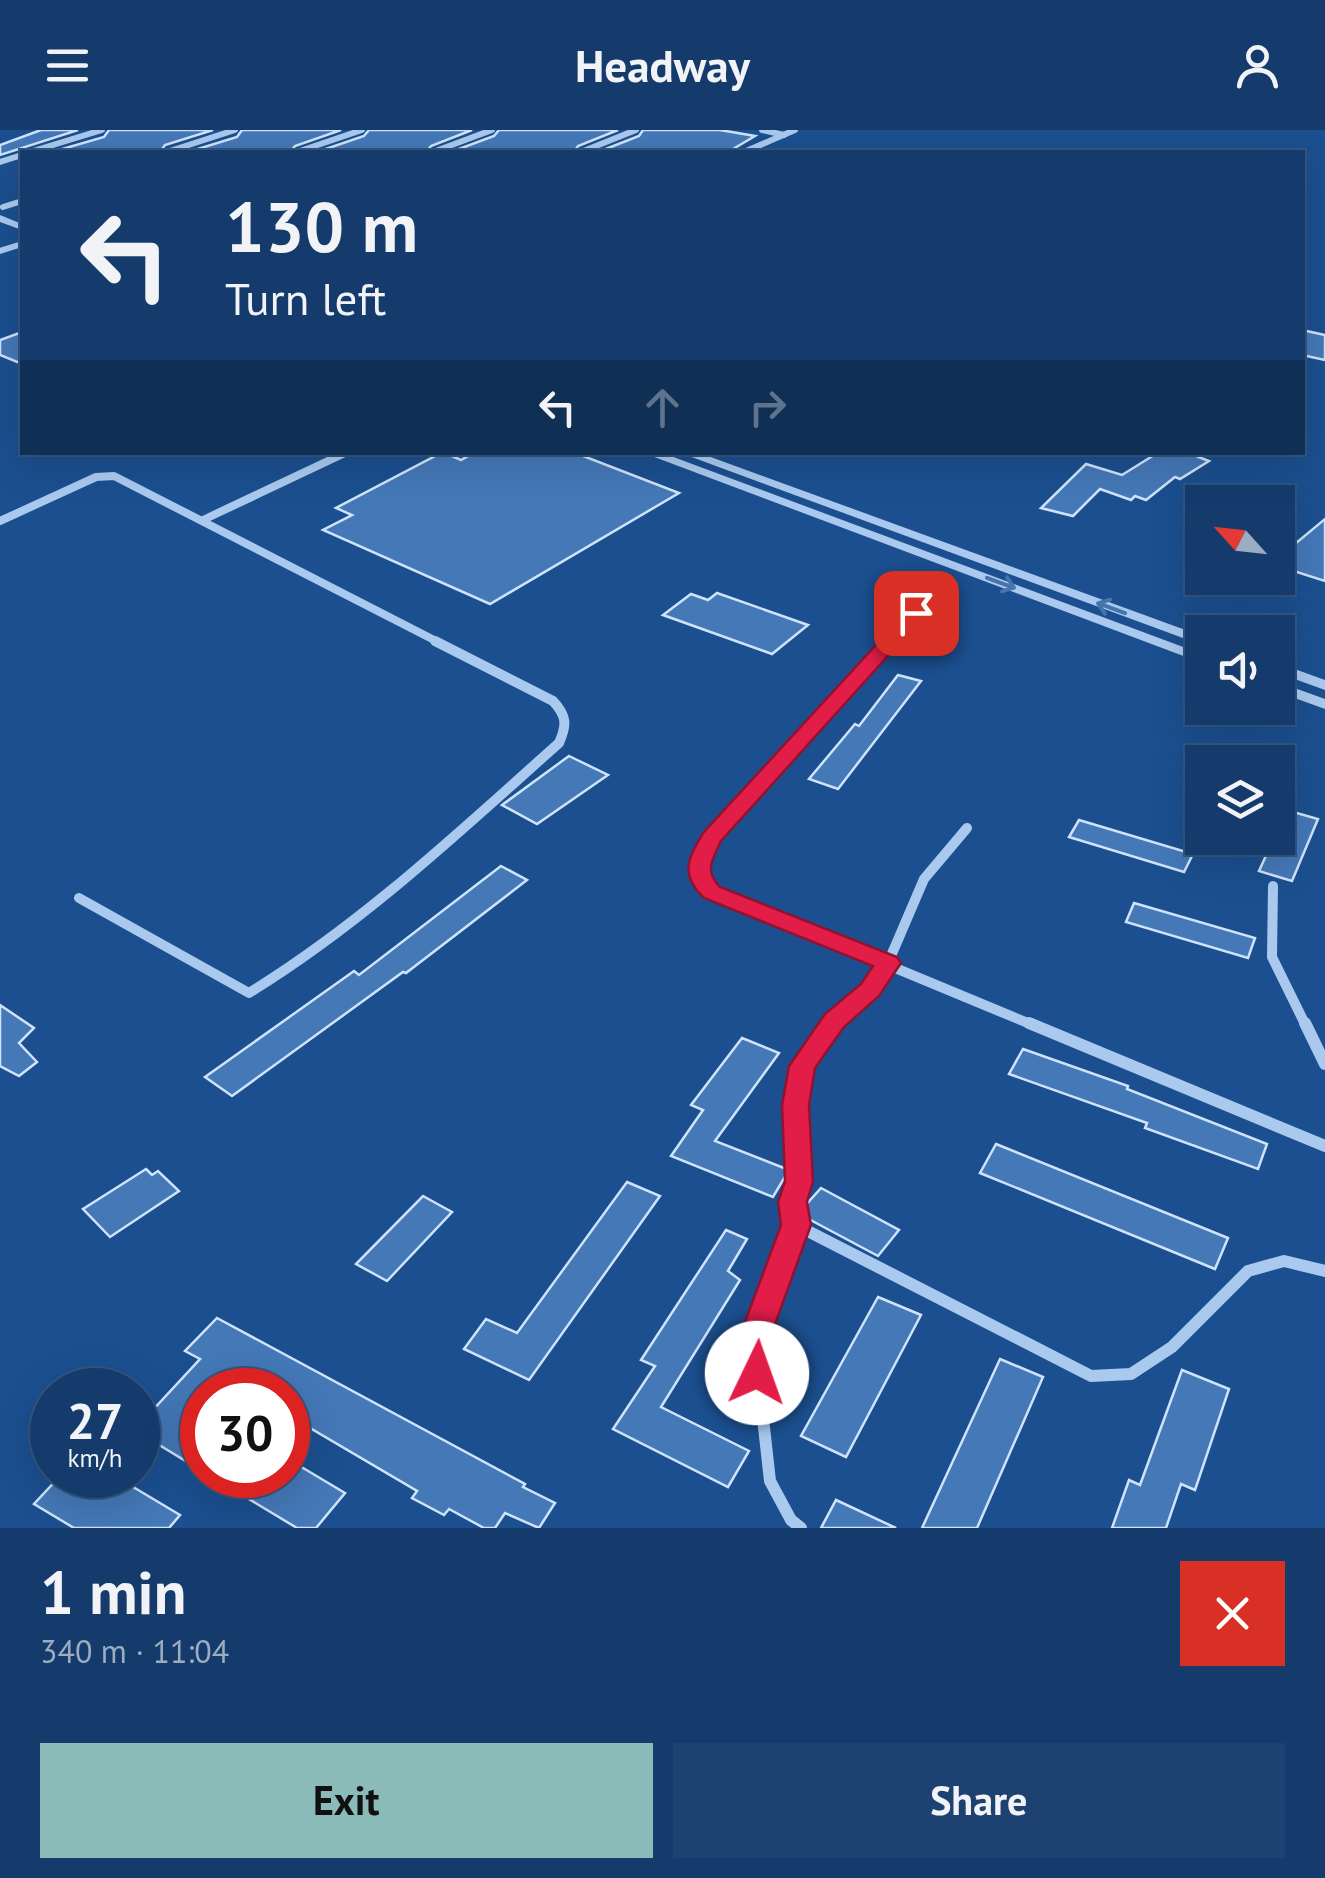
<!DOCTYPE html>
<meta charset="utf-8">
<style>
body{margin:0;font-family:"PT Sans",sans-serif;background:#1d4271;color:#f1f3f6;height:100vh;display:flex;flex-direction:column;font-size:38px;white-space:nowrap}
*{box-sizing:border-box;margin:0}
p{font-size:32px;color:#9dadc1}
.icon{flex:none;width:55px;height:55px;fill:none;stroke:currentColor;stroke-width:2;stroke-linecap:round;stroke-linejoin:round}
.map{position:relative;height:1398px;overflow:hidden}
.sheet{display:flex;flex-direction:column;background:#143b6b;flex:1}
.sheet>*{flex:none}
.hud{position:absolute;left:20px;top:20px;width:1285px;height:305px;border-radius:0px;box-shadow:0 10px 40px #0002,0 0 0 2px #33557e;background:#143b6b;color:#f1f3f6;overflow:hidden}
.needle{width:65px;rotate:297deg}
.tools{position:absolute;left:1185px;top:355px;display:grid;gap:20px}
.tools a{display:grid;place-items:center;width:110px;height:110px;border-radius:0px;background:#143b6b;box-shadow:0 10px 40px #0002,0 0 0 2px #33557e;font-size:50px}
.speed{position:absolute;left:30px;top:1238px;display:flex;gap:20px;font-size:50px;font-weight:700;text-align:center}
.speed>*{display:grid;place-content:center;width:130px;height:130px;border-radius:50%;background:#143b6b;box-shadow:0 10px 40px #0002,0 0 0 2px #33557e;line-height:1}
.speed small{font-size:25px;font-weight:400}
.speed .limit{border:15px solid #d22;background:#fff;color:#111}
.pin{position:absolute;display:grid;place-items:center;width:85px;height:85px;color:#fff;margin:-42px;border-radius:20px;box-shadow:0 5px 15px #0006}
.me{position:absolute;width:110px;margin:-55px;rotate:3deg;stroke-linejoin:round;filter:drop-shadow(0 0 8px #0008)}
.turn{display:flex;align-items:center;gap:35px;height:210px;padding:0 40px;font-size:45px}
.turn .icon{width:130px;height:130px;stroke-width:2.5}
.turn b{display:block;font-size:70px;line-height:85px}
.lanes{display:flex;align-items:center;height:95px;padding:0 40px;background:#0003;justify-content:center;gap:50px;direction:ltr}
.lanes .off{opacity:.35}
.round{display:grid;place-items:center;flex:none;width:105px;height:105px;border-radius:0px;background:#1d4271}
.overview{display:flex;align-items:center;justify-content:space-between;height:170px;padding:0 40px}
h1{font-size:60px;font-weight:700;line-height:75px}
.cta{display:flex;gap:20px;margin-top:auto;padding:20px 40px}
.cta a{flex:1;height:115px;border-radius:0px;background:#8bbbb9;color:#111;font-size:40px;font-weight:700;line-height:115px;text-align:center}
.cta a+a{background:#1d4271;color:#f1f3f6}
header{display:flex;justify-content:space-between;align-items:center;height:130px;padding:0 40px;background:#143b6b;font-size:45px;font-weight:700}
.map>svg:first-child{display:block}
</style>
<header><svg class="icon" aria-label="menu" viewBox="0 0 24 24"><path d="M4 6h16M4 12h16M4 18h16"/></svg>Headway<svg class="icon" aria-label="person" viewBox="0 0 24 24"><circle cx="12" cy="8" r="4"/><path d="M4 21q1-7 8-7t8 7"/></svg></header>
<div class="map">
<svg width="1325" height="1398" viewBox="0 0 1325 1398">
<rect width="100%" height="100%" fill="#1b4f8f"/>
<g fill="#4478b7" stroke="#cfe3fa" stroke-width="2.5">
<path d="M41,0H78L0,25V15Z"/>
<path d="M109,0H213L165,15L160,22H52L104,7Z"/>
<path d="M242,0H341L295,16L290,22H188L237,7Z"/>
<path d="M369,0H472L431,16L426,22H317L364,6Z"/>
<path d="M499,0H618L578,16L574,22H451L494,6Z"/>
<path d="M643,0H720L755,6L728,22H598L639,6Z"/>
<path d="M1302,200L1325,205V230L1302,225Z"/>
<path d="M22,202V234L0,225V210Z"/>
<path d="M443,322L461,330L475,322H573L679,363L490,474L323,400L352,385L336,378Z"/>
<path d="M1159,322H1186L1209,331L1180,349L1175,347L1146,370L1135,366L1131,370L1100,359L1073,386L1041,378L1086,334L1122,345Z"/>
<path d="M1325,389V451L1278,436V428Z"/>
<path d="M717,463L808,495L772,524L663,485L691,464L708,470Z"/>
<path d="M898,545L921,551L838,659L809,649L855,594L859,596Z"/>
<path d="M569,626L608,645L537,694L502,675Z"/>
<path d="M1286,680L1318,689L1292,751L1259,741L1274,708H1278Z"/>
<path d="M1079,690L1193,724L1184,742L1069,707Z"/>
<path d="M501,736L527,750L406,843L403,842L232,966L205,947L354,841L359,845Z"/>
<path d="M1134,773L1255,808L1248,828L1126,792Z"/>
<path d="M0,875L34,898L19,913L37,932L19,946L0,936Z"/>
<path d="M742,908L779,923L715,1011L789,1040L773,1067L671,1026L703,980L691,975Z"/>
<path d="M1023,919L1128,956L1127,959L1267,1014L1258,1039L1145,998L1147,993L1009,944Z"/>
<path d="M996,1014L1228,1108L1215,1139L980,1043Z"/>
<path d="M146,1039L152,1045L158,1041L179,1061L110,1107L83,1079Z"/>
<path d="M627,1052L660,1066L529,1250L464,1219L486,1189L517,1203Z"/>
<path d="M821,1058L899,1100L878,1126L833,1102L805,1087L804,1077Z"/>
<path d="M423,1066L452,1082L387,1151L356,1134Z"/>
<path d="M726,1100L747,1109L728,1141L740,1150L661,1277L749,1321L728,1357L613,1299L655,1236L641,1230Z"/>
<path d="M878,1167L921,1185L846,1327L801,1306Z"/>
<path d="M217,1188L525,1354L523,1357L555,1373L539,1398L505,1383L495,1398H484L449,1379L444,1385L412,1368L417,1361L288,1285V1260H202V1341L138,1302V1296L200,1229L185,1221Z"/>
<path d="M1000,1229L1043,1247L977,1398H922Z"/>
<path d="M1182,1240L1229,1259L1195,1360L1181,1354L1166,1398H1112L1129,1350L1140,1355Z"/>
<path d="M288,1329L345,1363L316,1398H297L209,1345H288Z"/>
<path d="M61,1345H113L180,1385L169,1398H74L34,1374Z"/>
<path d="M836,1370L896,1398H821Z"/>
</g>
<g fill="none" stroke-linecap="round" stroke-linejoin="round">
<g stroke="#a9c9ee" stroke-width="6">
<path d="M762,0L784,5"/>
<path d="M30,22L102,0"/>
<path d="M167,22L235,0"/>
<path d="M297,22L362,0"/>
<path d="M433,22L492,0"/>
<path d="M581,22L636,0"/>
<path d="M744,22L795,0"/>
<path d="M0,32L22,25"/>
<path d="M3,77L22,71"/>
<path d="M0,121L22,114"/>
</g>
<g stroke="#a9c9ee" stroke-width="8">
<path d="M203,390L347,322"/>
<path d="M0,391L96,347L114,346L440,513"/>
<path d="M889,513L916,483"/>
</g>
<g stroke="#a9c9ee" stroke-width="10">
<path d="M891,511L711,709C700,731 694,743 712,762L1035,896"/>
<path d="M1273,756L1272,827L1306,896"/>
<path d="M79,768L249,863C363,793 459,702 559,613C567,595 567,586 553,571L435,511"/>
<path d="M831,896L870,860L888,833L924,749L967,698"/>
</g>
<g stroke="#a9c9ee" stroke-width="12">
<path d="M1029,893L1325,1016"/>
<path d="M1305,893L1325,934"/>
<path d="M796,1095L1091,1246L1131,1244L1172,1217L1248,1141L1284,1131L1325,1141"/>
<path d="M801,1398L791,1390L770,1351L754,1208L796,1095L793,1072L799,1051L796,975L802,936L833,893"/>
</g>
<g fill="#a9c9ee" fill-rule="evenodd">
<path d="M0,85L22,94V100L0,92Z"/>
<path d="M641,322H660L1202,524V533Z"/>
<path d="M678,322H697L1202,506V515Z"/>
<path d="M1278,533L1325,550V560L1278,543Z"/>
<path d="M1278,552L1325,569V579L1278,562Z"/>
</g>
</g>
<defs><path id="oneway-shaft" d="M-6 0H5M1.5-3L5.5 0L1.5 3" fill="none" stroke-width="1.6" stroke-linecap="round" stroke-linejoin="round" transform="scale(2.5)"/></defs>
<g stroke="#4674ac">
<use href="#oneway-shaft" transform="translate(1001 453) rotate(20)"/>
<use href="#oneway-shaft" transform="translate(1111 478) rotate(-160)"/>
</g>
<path fill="#e11d48" stroke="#92132f" stroke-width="2.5" d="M916,477L925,483L923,487L721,711C712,730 704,741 720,757L897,827L901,833L879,866L844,897L815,938L809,975L813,1051L807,1072L811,1095L770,1208L773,1243L768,1253L757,1257L746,1253L741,1243L739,1208L781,1095L778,1072L785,1051L782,975L789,936L825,884L861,854L873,836L704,768C680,745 687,730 703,703L909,479Z"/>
</svg>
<div class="tools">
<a><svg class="needle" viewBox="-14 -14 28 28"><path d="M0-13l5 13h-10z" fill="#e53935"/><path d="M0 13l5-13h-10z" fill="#9dadc1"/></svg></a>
<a><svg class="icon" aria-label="sound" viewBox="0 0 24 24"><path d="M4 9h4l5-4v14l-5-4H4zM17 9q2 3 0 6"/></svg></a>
<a><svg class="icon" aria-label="layers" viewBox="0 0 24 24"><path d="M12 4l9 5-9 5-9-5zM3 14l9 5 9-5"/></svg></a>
</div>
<div class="speed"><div>27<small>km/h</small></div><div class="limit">30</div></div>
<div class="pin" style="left:916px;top:483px;background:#d93025"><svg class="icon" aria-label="arrive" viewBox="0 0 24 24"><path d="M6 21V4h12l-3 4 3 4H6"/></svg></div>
<svg class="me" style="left:757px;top:1243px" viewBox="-20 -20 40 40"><circle r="19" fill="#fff"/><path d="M0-13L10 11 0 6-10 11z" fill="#e11d48"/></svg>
<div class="hud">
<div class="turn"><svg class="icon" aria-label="left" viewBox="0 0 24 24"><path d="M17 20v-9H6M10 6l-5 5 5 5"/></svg><div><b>130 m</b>Turn left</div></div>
<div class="lanes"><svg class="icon" aria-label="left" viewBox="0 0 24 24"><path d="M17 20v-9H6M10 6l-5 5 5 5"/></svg><svg class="icon off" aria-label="ahead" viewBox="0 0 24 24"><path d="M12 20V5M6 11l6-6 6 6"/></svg><svg class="icon off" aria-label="right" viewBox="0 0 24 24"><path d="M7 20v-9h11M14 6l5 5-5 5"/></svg></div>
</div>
</div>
<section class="sheet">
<div class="overview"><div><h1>1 min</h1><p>340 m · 11:04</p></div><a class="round" style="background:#d93025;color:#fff"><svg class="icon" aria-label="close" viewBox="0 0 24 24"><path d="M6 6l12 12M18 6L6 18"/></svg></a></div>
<div class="cta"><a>Exit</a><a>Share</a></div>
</section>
